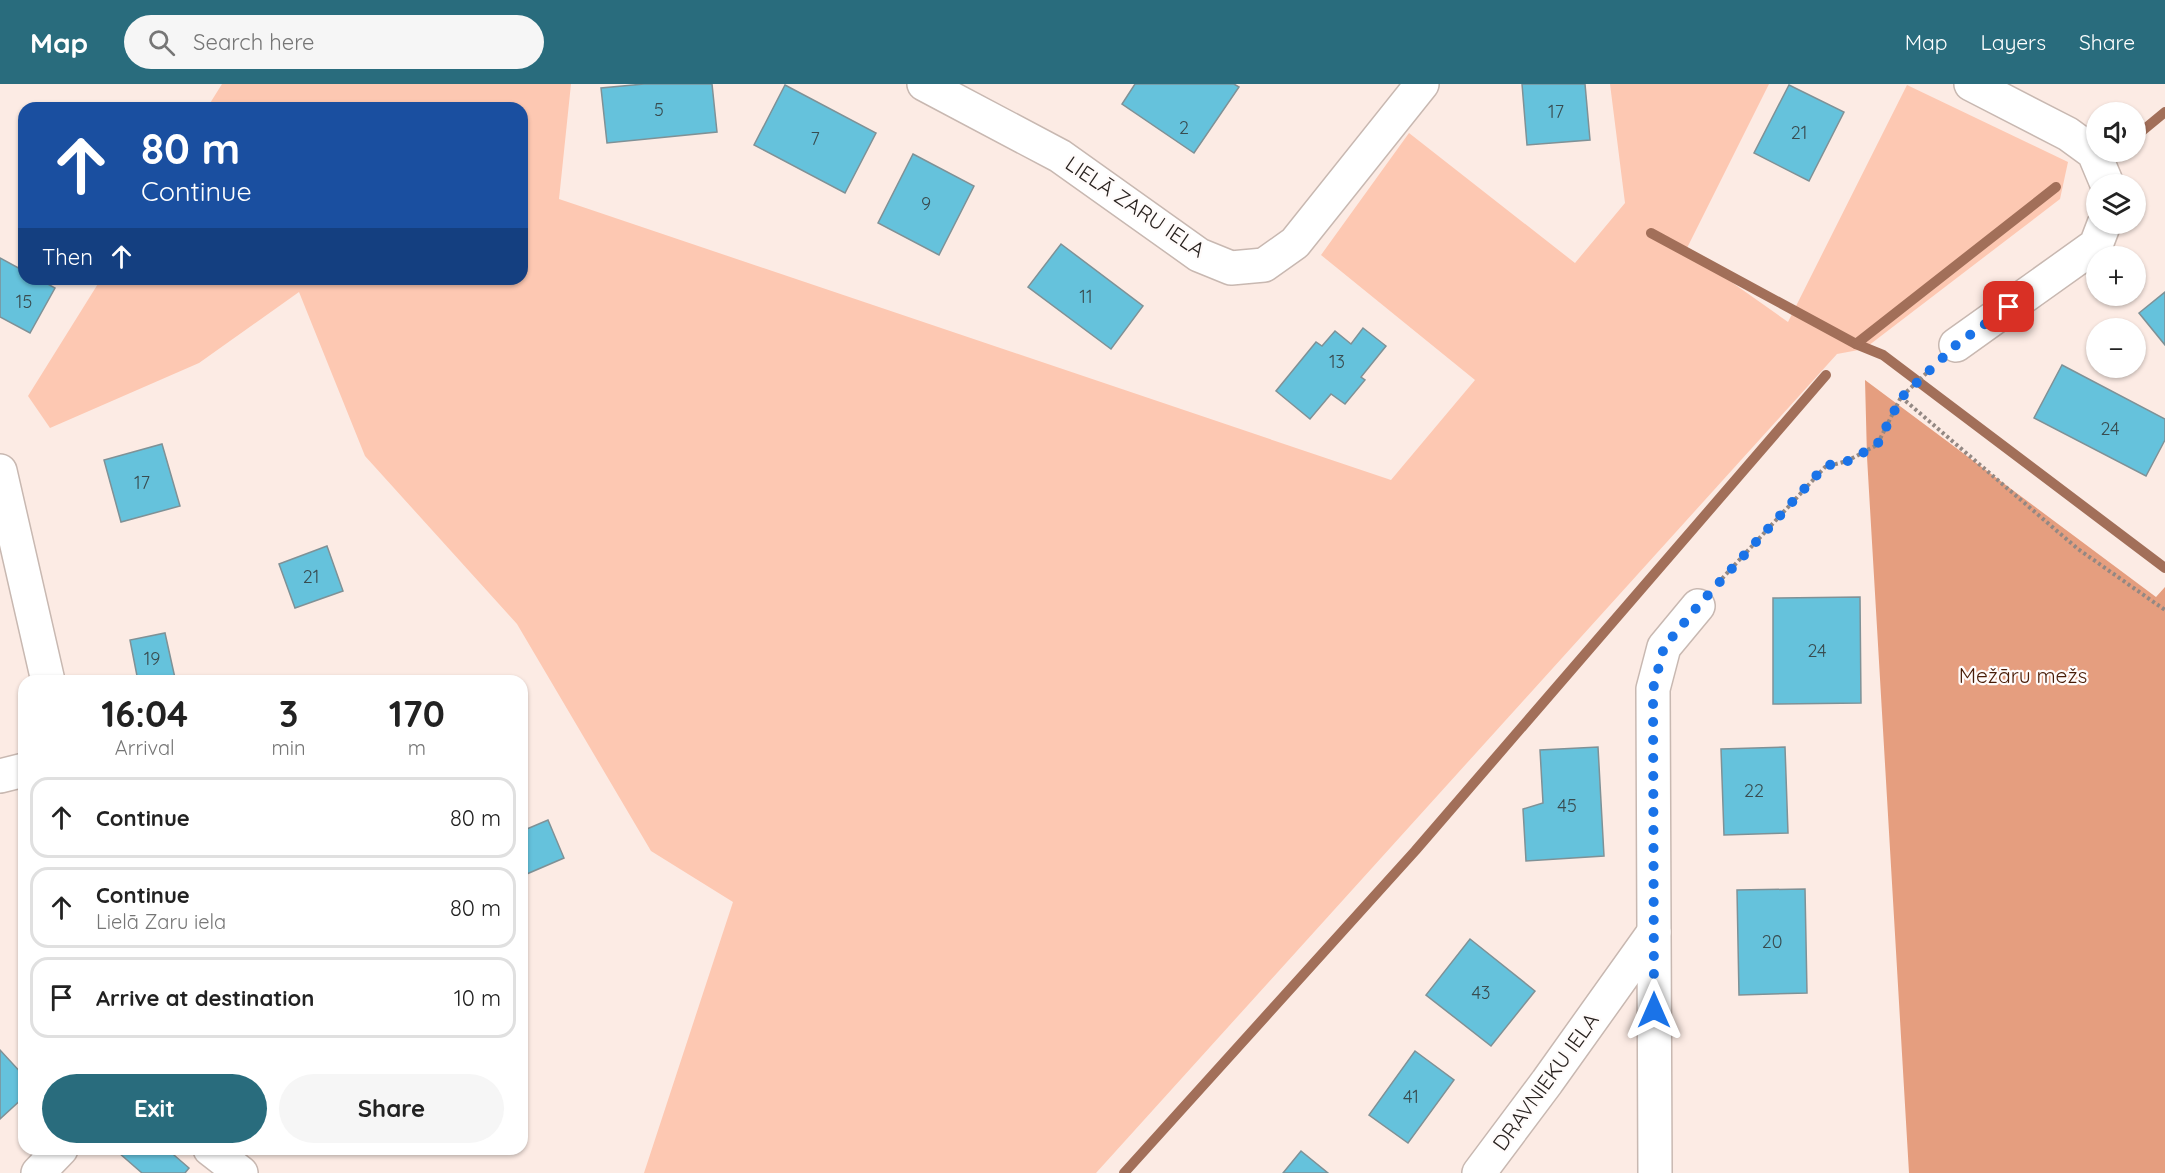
<!DOCTYPE html>
<meta charset="utf-8">
<style>
body{margin:0;font-family:Quicksand,sans-serif;background:#f6f6f6;color:#222;height:100vh;display:flex;flex-direction:column;font-size:22px;white-space:nowrap}
*{box-sizing:border-box;margin:0}
p{font-size:20px;color:#767676}
.icon{flex:none;width:33px;height:33px;fill:none;stroke:currentColor;stroke-width:2;stroke-linecap:round;stroke-linejoin:round}
.map{position:relative;flex:1;overflow:hidden}
.drawer{position:absolute;left:18px;top:591px;width:510px;height:480px;display:flex;flex-direction:column;background:#fff;border-radius:18px;box-shadow:0 2px 4px #0004}
.drawer>*{flex:none}
.hud{position:absolute;left:18px;top:18px;width:510px;height:183px;border-radius:18px;box-shadow:0 2px 4px #0004;background:#1a4fa0;color:#fff;overflow:hidden}
.tools{position:absolute;left:2086px;top:18px;display:grid;gap:12px}
.tools a{display:grid;place-items:center;width:60px;height:60px;border-radius:50%;background:#fff;box-shadow:0 2px 4px #0004;font-size:30px}
.pin{position:absolute;display:grid;place-items:center;width:51px;height:51px;color:#fff;margin:-26px;border-radius:12px;box-shadow:0 3px 9px #0006}
.me{position:absolute;width:66px;margin:-33px;rotate:0deg;stroke-linejoin:round;filter:drop-shadow(0 0 4px #0008)}
.turn{display:flex;align-items:center;gap:21px;height:126px;padding:0 24px;font-size:27px}
.turn .icon{width:78px;height:78px;stroke-width:2.5}
.turn b{display:block;font-size:42px;line-height:51px}
.then{display:flex;align-items:center;height:57px;padding:0 24px;background:#0003;gap:12px;font-size:22px}
.eta{display:flex;justify-content:space-evenly;align-items:center;height:102px;text-align:center}
.eta b{font-size:36px;font-weight:700;line-height:42px}
.button{display:flex;gap:12px;margin-top:auto;padding:12px 24px}
.button a{flex:1;height:69px;border-radius:36px;background:#296c7d;color:#fff;font-size:24px;font-weight:700;line-height:69px;text-align:center}
.button a+a{background:#f6f6f6;color:#222}
ul{padding:0;list-style:none}
li{display:flex;align-items:center;gap:18px;height:81px;margin:0 12px 9px;padding:0 12px;border:3px solid #e0e0e0;border-radius:18px}
li div{flex:1}
li b{display:block;font-size:22px}
li em{font-style:normal}
header{display:flex;align-items:center;gap:36px;box-sizing:border-box;height:84px;padding:0 30px;background:#296c7d;color:#fff}
header strong{font-size:28px}
nav{display:flex;gap:33px;margin-inline-start:auto;font-size:21px}
.search{width:420px;height:54px;background:#f6f6f6;display:flex;align-items:center;gap:15px;box-sizing:border-box;padding:0 21px;border-radius:33px;color:#767676;font-size:22px}
.map>svg:first-child{display:block}
</style>
<header>
<strong>Map</strong>
<div class="search"><svg class="icon" aria-label="search" viewBox="0 0 24 24"><circle cx="10" cy="10" r="6"/><path d="M15 15l6 6"/></svg>Search here</div>
<nav><a>Map</a><a>Layers</a><a>Share</a></nav>
</header>
<div class="map">
<svg width="2165" height="1089" viewBox="0 0 2165 1089">
<rect width="100%" height="100%" fill="#fcebe4"/>
<path fill="#fdc8b2" d="M222,0H571L559,115L1391,396L1475,296L1321,171L1409,49L1575,179L1625,119L1610,0H1769L1686,166L1788,238L1907,1L2068,78L2060,115L1864,265L1837,270L1096,1089H644L733,818L651,767L517,540L365,372L299,208L199,279L50,344L28,312L101,195H522V24H207Z"/>
<path fill="#e59e7f" d="M1865,296L2156,513L2165,503V1089H1909L1867,373Z"/>
<g fill="none" stroke-linecap="round" stroke-linejoin="round">
<g stroke="#a26f59" stroke-width="10">
<path d="M2136,52L2165,28"/>
<path d="M1651,149L1856,260L1883,271L2165,484"/>
<path d="M1856,260L2056,103"/>
<path d="M1124,1089L1415,767L1826,291"/>
</g>
</g>
<g fill="#65c2dc" stroke="#7f9196" stroke-width="1.5">
<path d="M644,0H712L717,48L607,59L601,4Z"/>
<path d="M1135,0H1234L1239,3L1194,69L1122,20Z"/>
<path d="M1522,0H1585L1590,56L1527,61Z"/>
<path d="M785,1L876,49L845,109L754,61Z"/>
<path d="M1789,1L1844,28L1809,97L1754,69Z"/>
<path d="M913,70L974,102L939,171L878,139Z"/>
<path d="M1061,160L1143,222L1111,265L1028,203Z"/>
<path d="M0,174L24,187V195H39L55,204L30,249L0,233Z"/>
<path d="M2165,208V261L2139,229Z"/>
<path d="M1363,244L1386,262L1361,293L1365,296L1345,320L1331,310L1310,335L1276,307L1316,258L1322,262L1335,247L1351,260Z"/>
<path d="M2062,281L2165,335V356L2146,392L2034,334Z"/>
<path d="M162,360L180,422L121,438L104,376Z"/>
<path d="M327,462L343,507L295,524L279,480Z"/>
<path d="M1860,513L1861,619L1773,620V514Z"/>
<path d="M165,549L175,594L162,597H138L130,556Z"/>
<path d="M1598,663L1604,772L1526,777L1523,725L1543,719L1540,666Z"/>
<path d="M1785,663L1788,749L1724,751L1721,665Z"/>
<path d="M548,736L564,774L522,792V747Z"/>
<path d="M1805,805L1807,909L1739,911L1737,806Z"/>
<path d="M1470,855L1535,907L1491,962L1426,911Z"/>
<path d="M0,966L24,992V1013L0,1035Z"/>
<path d="M1415,967L1454,996L1408,1059L1369,1031Z"/>
<path d="M123,1065H167L189,1084L185,1089H142L119,1069Z"/>
<path d="M1301,1067L1328,1089H1283Z"/>
</g>
<g fill="none" stroke-linecap="round" stroke-linejoin="round">
<g stroke="#c8b8b1" stroke-width="36">
<g id="minor">
<path d="M924,0L1060,72L1199,171L1231,184L1264,181L1295,159L1422,0"/>
<path d="M1971,0L2068,50L2094,69L2107,100"/>
<path d="M1956,261L2096,161L2104,140"/>
<path d="M0,387L48,597"/>
<path d="M0,692L24,686"/>
<path d="M210,1065L241,1089"/>
<path d="M38,1089L61,1065"/>
<path d="M1479,1089L1547,998L1654,848"/>
<path d="M1655,1089L1653,605L1664,563L1698,522"/>
</g>
</g>
<g stroke="#938883" stroke-width="4" stroke-dasharray="3 3" stroke-linecap="butt">
<path d="M1901,313L2078,465L2165,526"/>
<path d="M1718,499L1825,383L1847,377L1877,361L1901,313L1932,284"/>
</g>
<use href="#minor" stroke="#fff" stroke-width="33"/>
</g>
<g fill="none" stroke-linecap="round" stroke-linejoin="round">
<path stroke="#1a73e8" stroke-width="10" stroke-dasharray="0 18" d="M1654,926L1653,605L1664,563L1698,522L1825,382L1848,377L1877,361L1901,314L1956,261L2009,223"/>
</g>
<g text-anchor="middle" stroke-width="4.5" stroke-linejoin="round" paint-order="stroke">
<g font-size="18" fill="#394c50">
<text x="659" y="32">5</text>
<text x="1556" y="34">17</text>
<text x="1184" y="50">2</text>
<text x="1799" y="55">21</text>
<text x="815" y="61">7</text>
<text x="926" y="126">9</text>
<text x="1086" y="219">11</text>
<text x="24" y="224">15</text>
<text x="1337" y="284">13</text>
<text x="2110" y="351">24</text>
<text x="142" y="405">17</text>
<text x="311" y="499">21</text>
<text x="1817" y="573">24</text>
<text x="152" y="581">19</text>
<text x="1754" y="713">22</text>
<text x="1567" y="728">45</text>
<text x="1772" y="864">20</text>
<text x="1481" y="915">43</text>
<text x="1411" y="1019">41</text>
</g>
<g font-size="21" fill="#2a2421" stroke="#fffbfa">
<text transform="translate(1135 123) rotate(34)" y="7">LIELĀ ZARU IELA</text>
<text transform="translate(1546 998) rotate(-54)" y="7">DRAVNIEKU IELA</text>
</g>
<g font-size="21" fill="#491c06" stroke="#fffbfa">
<text x="2023" y="599">Mežāru mežs</text>
</g>
</g>
</svg>
<div class="tools">
<a><svg class="icon" aria-label="sound" viewBox="0 0 24 24"><path d="M4 9h4l5-4v14l-5-4H4zM17 9q2 3 0 6"/></svg></a>
<a><svg class="icon" aria-label="layers" viewBox="0 0 24 24"><path d="M12 4l9 5-9 5-9-5zM3 14l9 5 9-5"/></svg></a>
<a>+</a>
<a>−</a>
</div>
<div class="pin" style="left:2009px;top:223px;background:#d93025"><svg class="icon" aria-label="arrive" viewBox="0 0 24 24"><path d="M6 21V4h12l-3 4 3 4H6"/></svg></div>
<svg class="me" style="left:1654px;top:926px" viewBox="-20 -20 40 40"><path d="M0-17L14 15 0 8-14 15z" fill="#1a73e8" stroke="#fff" stroke-width="4"/></svg>
<div class="hud">
<div class="turn"><svg class="icon" aria-label="ahead" viewBox="0 0 24 24"><path d="M12 20V5M6 11l6-6 6 6"/></svg><div><b>80 m</b>Continue</div></div>
<div class="then">Then<svg class="icon" aria-label="ahead" viewBox="0 0 24 24"><path d="M12 20V5M6 11l6-6 6 6"/></svg></div>
</div>
<section class="drawer">
<div class="eta">
<div><b>16:04</b><p>Arrival</p></div>
<div><b>3</b><p>min</p></div>
<div><b>170</b><p>m</p></div>
</div>
<ul>
<li><svg class="icon" aria-label="ahead" viewBox="0 0 24 24"><path d="M12 20V5M6 11l6-6 6 6"/></svg><div><b>Continue</b></div><em>80 m</em></li>
<li><svg class="icon" aria-label="ahead" viewBox="0 0 24 24"><path d="M12 20V5M6 11l6-6 6 6"/></svg><div><b>Continue</b><p>Lielā Zaru iela</p></div><em>80 m</em></li>
<li><svg class="icon" aria-label="arrive" viewBox="0 0 24 24"><path d="M6 21V4h12l-3 4 3 4H6"/></svg><div><b>Arrive at destination</b></div><em>10 m</em></li>
</ul>
<div class="button"><a>Exit</a><a>Share</a></div>
</section>
</div>
